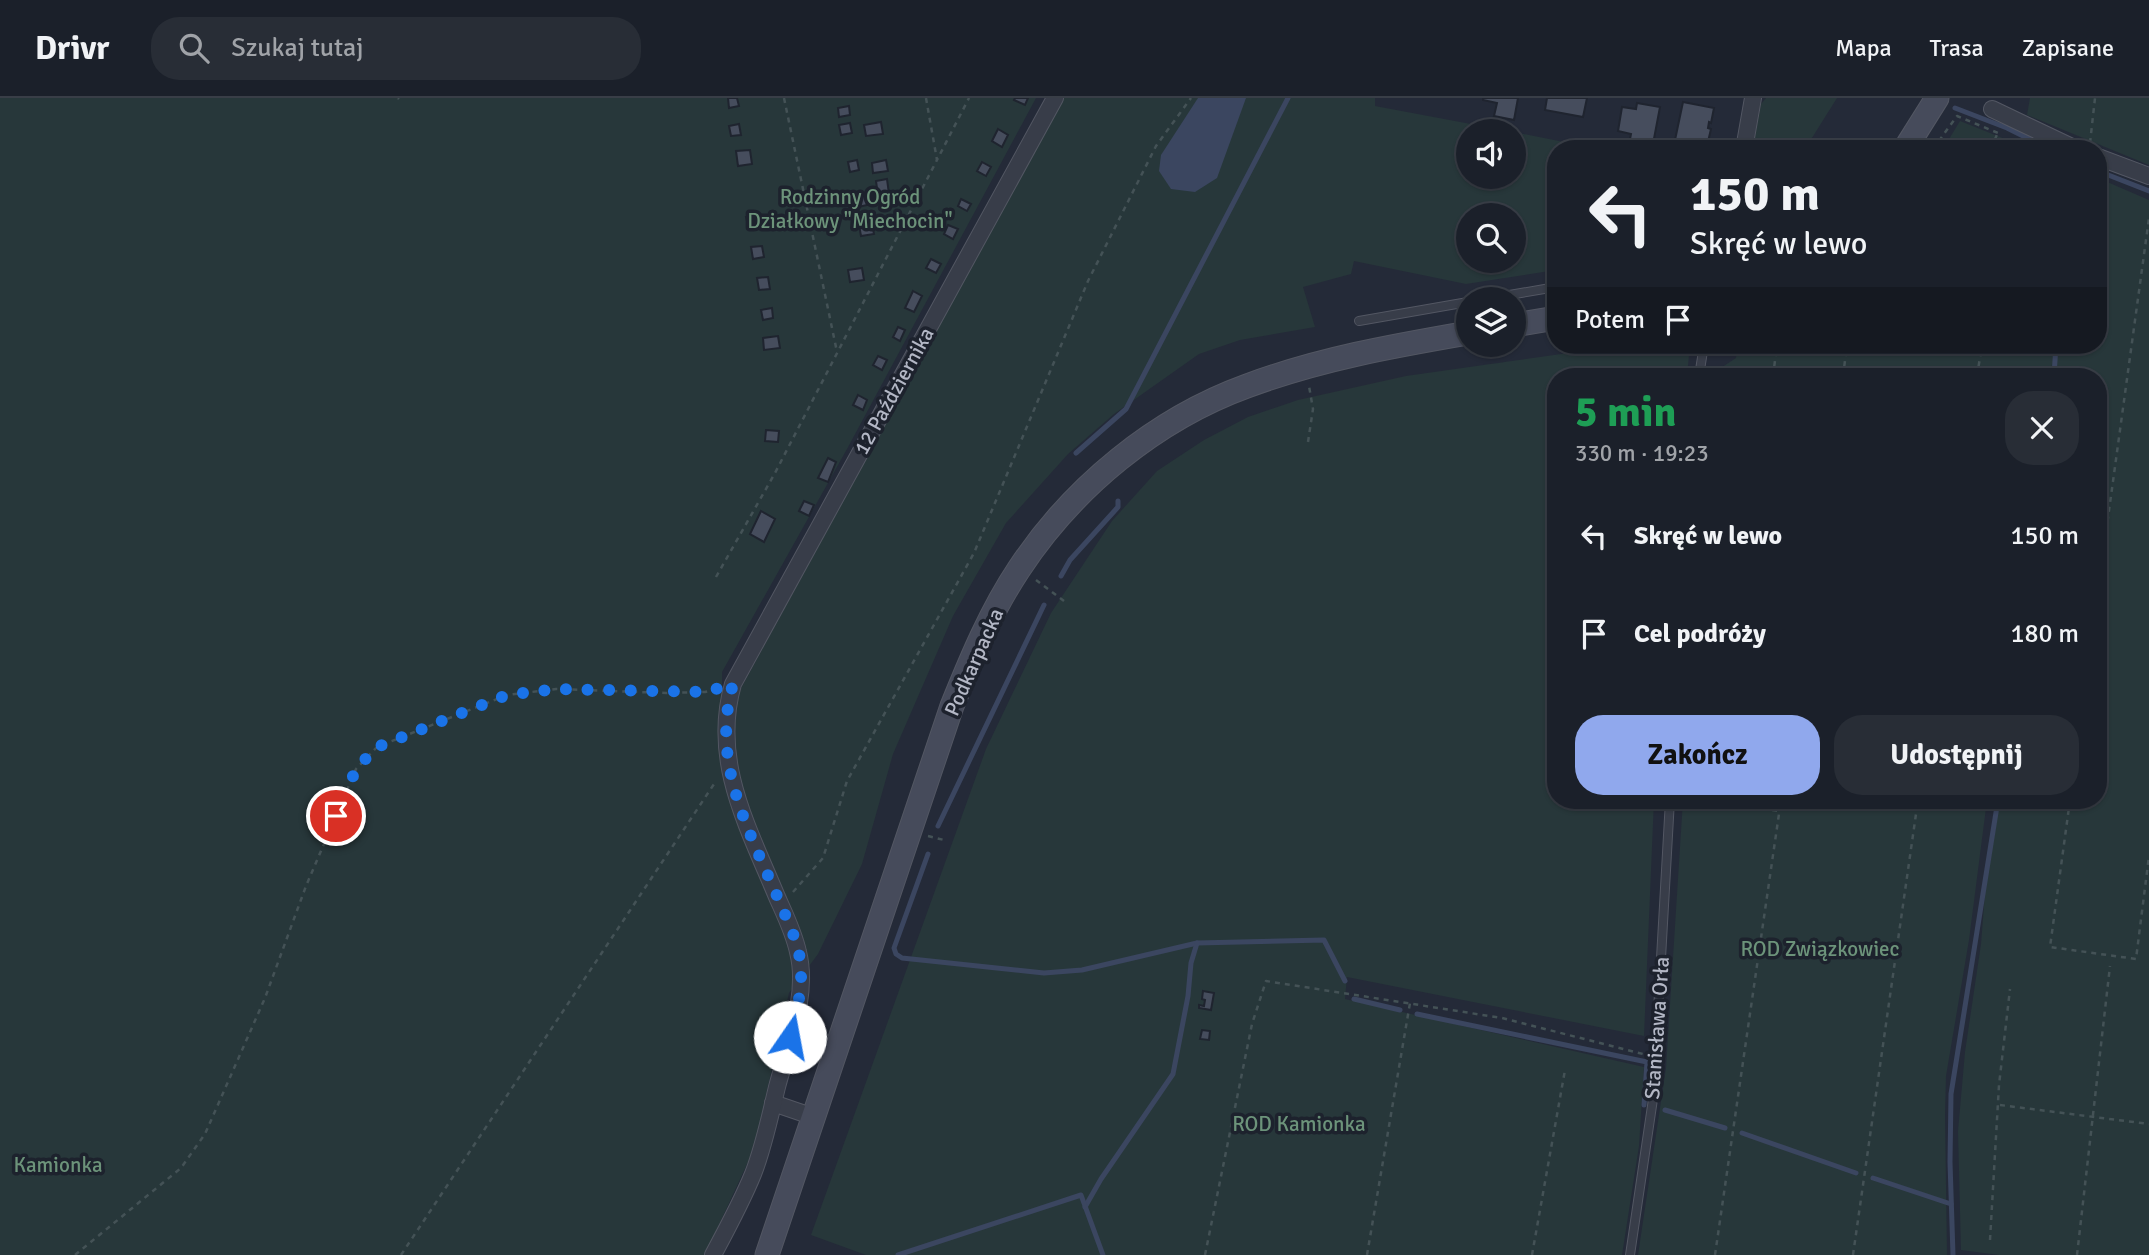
<!DOCTYPE html>
<html lang="pl">
<meta charset="utf-8">
<style>
body{margin:0;font-family:Signika,sans-serif;background:#282d36;color:#f1f3f6;height:100vh;display:flex;flex-direction:column;font-size:26px;white-space:nowrap}
*{box-sizing:border-box;margin:0}
p{font-size:23px;color:#a0a3a8}
.icon{flex:none;width:38px;height:38px;fill:none;stroke:currentColor;stroke-width:2;stroke-linecap:round;stroke-linejoin:round}
.map{position:relative;flex:1;overflow:hidden}
.details{position:absolute;left:1547px;top:270px;width:560px;height:441px;display:flex;flex-direction:column;background:#1b202a;border-radius:28px;box-shadow:0 2px 5px #0004,0 0 0 2px #393e47}
.details>*{flex:none}
.banner{position:absolute;left:1547px;top:42px;width:560px;height:214px;border-radius:28px;box-shadow:0 2px 5px #0004,0 0 0 2px #393e47;background:#1b202a;color:#f1f3f6;overflow:hidden}
.fabs{position:absolute;left:1456px;top:21px;display:grid;gap:14px}
.fabs a{display:grid;place-items:center;width:70px;height:70px;border-radius:50%;background:#1b202a;box-shadow:0 2px 5px #0004,0 0 0 2px #393e47;font-size:35px}
.pin{position:absolute;display:grid;place-items:center;width:60px;height:60px;color:#fff;margin:-30px;border:4px solid #fff;border-radius:50%;box-shadow:0 2px 7px #0007}
.me{position:absolute;width:77px;margin:-38px;rotate:12deg;stroke-linejoin:round;filter:drop-shadow(0 0 5px #0008)}
.turn{display:flex;align-items:center;gap:24px;height:147px;padding:0 28px;font-size:32px}
.turn .icon{width:91px;height:91px;stroke-width:2.5}
.turn b{display:block;font-size:49px;line-height:60px}
.then{display:flex;align-items:center;height:66px;padding:0 28px;background:#0003;gap:14px;font-size:26px}
.round{display:grid;place-items:center;flex:none;width:74px;height:74px;border-radius:28px;background:#282d36}
.overview{display:flex;align-items:center;justify-content:space-between;height:119px;padding:0 28px}
h1{font-size:42px;font-weight:700;line-height:52px;color:#1e9e55}
.action{display:flex;gap:14px;margin-top:auto;padding:14px 28px}
.action a{flex:1;height:80px;border-radius:28px;background:#90a8ed;color:#111;font-size:28px;font-weight:700;line-height:80px;text-align:center}
.action a+a{background:#282d36;color:#f1f3f6}
ul{padding:0;list-style:none}
li{display:flex;align-items:center;gap:21px;height:98px;padding:0 28px}
li div{flex:1}
li b{display:block;font-size:26px}
li em{font-style:normal}
header{display:flex;align-items:center;gap:42px;box-sizing:border-box;height:98px;padding:0 35px;background:#1b202a;border-bottom:2px solid #393e47}
header strong{font-size:33px}
nav{display:flex;gap:38px;margin-inline-start:auto;font-size:24px}
.search{width:490px;height:63px;background:#282d36;display:flex;align-items:center;gap:18px;box-sizing:border-box;padding:0 24px;border-radius:28px;color:#a0a3a8;font-size:26px}
.map>svg:first-child{display:block}
</style>
<header>
<strong>Drivr</strong>
<div class="search"><svg class="icon" aria-label="search" viewBox="0 0 24 24"><circle cx="10" cy="10" r="6"/><path d="M15 15l6 6"/></svg>Szukaj tutaj</div>
<nav><a>Mapa</a><a>Trasa</a><a>Zapisane</a></nav>
</header>
<div class="map">
<svg width="2149" height="1157" viewBox="0 0 2149 1157">
<rect width="100%" height="100%" fill="#242a38"/>
<g fill="#27373a" fill-rule="evenodd">
<path d="M0,0H1036L847,351L722,574V625L1063,0H1375V8L1508,33H1468V79H1514V34L1599,51H1556V172L1466,186L1354,163L1351,176L1303,189L1315,229L1240,242L1199,256L1114,316L1068,356L1006,425L953,518L893,656L862,766L818,856L789,895L754,1051L705,1157H0ZM1468,117H1514V163H1468Z"/>
<path d="M1766,0H1837L1805,51H1768L1753,48L1761,6Z"/>
<path d="M2030,0H2149V67L2027,17Z"/>
<path d="M1960,23L2030,51H1943Z"/>
<path d="M2098,80L2149,102V1157H1999L1961,1152L1958,1033L1965,954L1981,846L1985,795L2000,702H2098V278H2052V266L2050,278L1710,277L1736,260L1738,247H2098Z"/>
<path d="M1625,247H1690L1687,278H1556V702H1654L1644,938L1347,879L1345,901L1644,969L1639,1048L1622,1157H866L811,1137L986,651L1051,515L1112,423L1157,373L1204,342L1248,319L1298,302L1406,278Z"/>
<path d="M1683,702H1987L1969,842L1946,978L1945,1017L1947,1157H1638L1666,970Z"/>
</g>
<path fill="#3b4660" d="M1198,0H1246L1217,80L1195,94L1171,91L1159,73L1161,57Z"/>
<g fill="none" stroke-linecap="round" stroke-linejoin="round">
<g stroke="#3b4660" stroke-width="5">
<path d="M1955,10L2007,30L2049,51"/>
<path d="M2098,73L2149,93"/>
<path d="M2054,278L2056,247"/>
<path d="M1076,355L1126,311L1288,0"/>
<path d="M1061,478L1070,462L1118,409V403"/>
<path d="M938,728L1044,507"/>
<path d="M928,756L894,850L896,856L902,860L1044,875L1082,872L1197,845L1324,842L1345,883"/>
<path d="M1354,901L1400,912"/>
<path d="M1417,916L1647,964L1644,1007"/>
<path d="M1665,1012L1725,1030"/>
<path d="M1742,1035L1856,1075"/>
<path d="M1873,1080L1951,1106"/>
<path d="M1085,1109L1101,1081L1173,976L1188,898L1191,865L1197,845"/>
<path d="M898,1157L1081,1097L1103,1157"/>
<path d="M1953,1157L1950,1064L1951,996L1998,702"/>
</g>
</g>
<g fill="#464d5d" stroke="#1f242f" stroke-width="2">
<path d="M728,0H737L739,8L729,10Z"/>
<path d="M1015,0H1028L1025,7L1014,2Z"/>
<path d="M1483,0H1518L1514,22L1494,18L1497,5L1483,2Z"/>
<path d="M1547,0H1587L1583,19L1545,12Z"/>
<path d="M1683,4L1714,10L1711,25L1709,24L1708,30L1711,31L1707,48L1675,42Z"/>
<path d="M1637,5L1660,9L1653,46L1630,41L1631,36L1618,33L1622,9L1636,11Z"/>
<path d="M849,8L850,17L839,19L838,10Z"/>
<path d="M881,24L883,36L866,38L864,27Z"/>
<path d="M850,25L852,35L841,37L839,27Z"/>
<path d="M739,26L741,37L731,38L729,28Z"/>
<path d="M998,31L1008,37L1002,49L992,43Z"/>
<path d="M750,52L752,66L738,68L736,53Z"/>
<path d="M857,62L859,72L850,74L848,64Z"/>
<path d="M886,62L888,73L873,75L872,65Z"/>
<path d="M982,64L991,69L986,78L977,73Z"/>
<path d="M887,81L889,96L878,98L876,83Z"/>
<path d="M865,96L867,107L854,110L852,99Z"/>
<path d="M961,101L971,106L967,113L958,108Z"/>
<path d="M760,116L762,128L749,131L746,119Z"/>
<path d="M872,125L874,136L861,138L859,127Z"/>
<path d="M948,127L958,131L953,141L944,136Z"/>
<path d="M762,148L764,159L753,161L751,149Z"/>
<path d="M931,161L941,166L936,175L926,170Z"/>
<path d="M862,170L864,182L850,184L848,172Z"/>
<path d="M768,179L770,191L759,192L757,180Z"/>
<path d="M913,193L922,198L914,214L905,210Z"/>
<path d="M772,210L773,220L763,222L761,212Z"/>
<path d="M898,229L905,232L900,243L893,239Z"/>
<path d="M778,238L780,250L764,252L763,240Z"/>
<path d="M878,258L887,262L882,272L873,267Z"/>
<path d="M858,297L867,302L863,312L853,307Z"/>
<path d="M766,332L779,333L778,344L765,343Z"/>
<path d="M828,360L836,364L828,384L818,380Z"/>
<path d="M804,403L814,407L809,418L799,413Z"/>
<path d="M761,413L775,421L764,444L750,436Z"/>
<path d="M1203,893L1214,895L1211,912L1199,910V907L1204,908L1205,902L1202,901Z"/>
<path d="M1202,932L1210,933L1209,942L1200,941Z"/>
</g>
<g fill="none" stroke-linecap="round" stroke-linejoin="round">
<g stroke="#535763" stroke-width="10">
<g id="service">
<path d="M1486,201L1556,189"/>
<path d="M1359,223L1468,204"/>
<path d="M1699,278L1704,247"/>
<path d="M1630,1157L1653,1001L1670,702"/>
</g>
</g>
<g stroke="#535763" stroke-width="18">
<g id="minor">
<path d="M1992,11L2076,51"/>
<path d="M1744,51L1753,0"/>
<path d="M2098,59L2149,78"/>
<path d="M773,1005L814,1019"/>
<path d="M713,1157C727,1131 742,1103 753,1076C764,1048 770,1018 777,989C788,947 809,897 798,854C794,835 785,817 777,799C748,729 711,663 733,586L1055,0"/>
</g>
</g>
<g stroke="#535763" stroke-width="25">
<g id="secondary">
<path d="M1905,51L1937,0"/>
<path d="M1514,227L1556,220"/>
<path d="M767,1157L952,608C971,561 991,513 1019,471C1073,389 1156,321 1247,288C1319,261 1393,248 1468,235"/>
</g>
</g>
<g stroke="#445256" stroke-width="2.5" stroke-dasharray="5 5" stroke-linecap="butt">
<path d="M398,0L399,1"/>
<path d="M784,0L837,254"/>
<path d="M926,0L937,62L969,0"/>
<path d="M2090,45L2095,0"/>
<path d="M1933,51L1957,18L1998,35"/>
<path d="M1943,51L1948,48L1956,51"/>
<path d="M1991,51L1998,34"/>
<path d="M1773,278L1777,247"/>
<path d="M1843,278L1847,247"/>
<path d="M1977,278L1982,247"/>
<path d="M1308,344L1313,311L1309,288"/>
<path d="M716,479L775,375L937,62"/>
<path d="M1036,482L1064,503"/>
<path d="M2098,493L2149,120"/>
<path d="M1713,702L1778,713"/>
<path d="M2070,702L2050,849L2136,861L2149,758"/>
<path d="M928,738L944,742"/>
<path d="M793,794L823,760L847,683L974,455L1088,183L1156,48L1191,0"/>
<path d="M2000,1007L2149,1026"/>
<path d="M1990,1142L1999,987L2010,891"/>
<path d="M75,1157L181,1070L205,1036L265,900L306,788L356,671L377,649L507,597L556,591L666,595L705,594L717,591"/>
<path d="M401,1157L716,683"/>
<path d="M1205,1157L1252,926L1266,883L1502,920L1643,956"/>
<path d="M1367,1157L1410,905"/>
<path d="M1532,1157L1565,972"/>
<path d="M1715,1157L1781,702"/>
<path d="M1853,1157L1918,702"/>
<path d="M2077,1157L2110,868"/>
</g>
<use href="#service" stroke="#383d49" stroke-width="8"/>
<use href="#minor" stroke="#383d49" stroke-width="16"/>
<use href="#secondary" stroke="#464b5b" stroke-width="23"/>
</g>
<g fill="none" stroke-linecap="round" stroke-linejoin="round">
<path stroke="#1a73e8" stroke-width="12" stroke-dasharray="0 21.6" d="M336,718L356,671L377,649L507,597L556,591L705,594L733,586C710,665 750,734 780,805C789,826 800,848 801,871C802,894 796,918 790,939"/>
</g>
<g text-anchor="middle" stroke-width="7" stroke-linejoin="round" paint-order="stroke">
<g font-size="21" fill="#6c937a" stroke="#1d222d">
<text x="850" y="106">Rodzinny Ogród<tspan x="850" dy="24">Działkowy "Miechocin"</tspan></text>
<text x="1820" y="858">ROD Związkowiec</text>
<text x="1299" y="1033">ROD Kamionka</text>
<text x="58" y="1074">Kamionka</text>
</g>
<g font-size="21" fill="#b3b7c5" stroke="#1d222d">
<text transform="translate(894 293) rotate(-61)" y="7">12 Października</text>
<text transform="translate(974 564) rotate(-66)" y="7">Podkarpacka</text>
<text transform="translate(1657 930) rotate(-86)" y="7">Stanisława Orła</text>
</g>
</g>
</svg>
<div class="fabs">
<a><svg class="icon" aria-label="sound" viewBox="0 0 24 24"><path d="M4 9h4l5-4v14l-5-4H4zM17 9q2 3 0 6"/></svg></a>
<a><svg class="icon" aria-label="search" viewBox="0 0 24 24"><circle cx="10" cy="10" r="6"/><path d="M15 15l6 6"/></svg></a>
<a><svg class="icon" aria-label="layers" viewBox="0 0 24 24"><path d="M12 4l9 5-9 5-9-5zM3 14l9 5 9-5"/></svg></a>
</div>
<div class="pin" style="left:336px;top:718px;background:#d93025"><svg class="icon" aria-label="arrive" viewBox="0 0 24 24"><path d="M6 21V4h12l-3 4 3 4H6"/></svg></div>
<svg class="me" style="left:790px;top:939px" viewBox="-20 -20 40 40"><circle r="19" fill="#fff"/><path d="M0-13L10 11 0 6-10 11z" fill="#1a73e8"/></svg>
<div class="banner">
<div class="turn"><svg class="icon" aria-label="left" viewBox="0 0 24 24"><path d="M17 20v-9H6M10 6l-5 5 5 5"/></svg><div><b>150 m</b>Skręć w lewo</div></div>
<div class="then">Potem<svg class="icon" aria-label="arrive" viewBox="0 0 24 24"><path d="M6 21V4h12l-3 4 3 4H6"/></svg></div>
</div>
<section class="details">
<div class="overview"><div><h1>5 min</h1><p>330 m · 19:23</p></div><a class="round"><svg class="icon" aria-label="close" viewBox="0 0 24 24"><path d="M6 6l12 12M18 6L6 18"/></svg></a></div>
<ul>
<li><svg class="icon" aria-label="left" viewBox="0 0 24 24"><path d="M17 20v-9H6M10 6l-5 5 5 5"/></svg><div><b>Skręć w lewo</b></div><em>150 m</em></li>
<li><svg class="icon" aria-label="arrive" viewBox="0 0 24 24"><path d="M6 21V4h12l-3 4 3 4H6"/></svg><div><b>Cel podróży</b></div><em>180 m</em></li>
</ul>
<div class="action"><a>Zakończ</a><a>Udostępnij</a></div>
</section>
</div>
